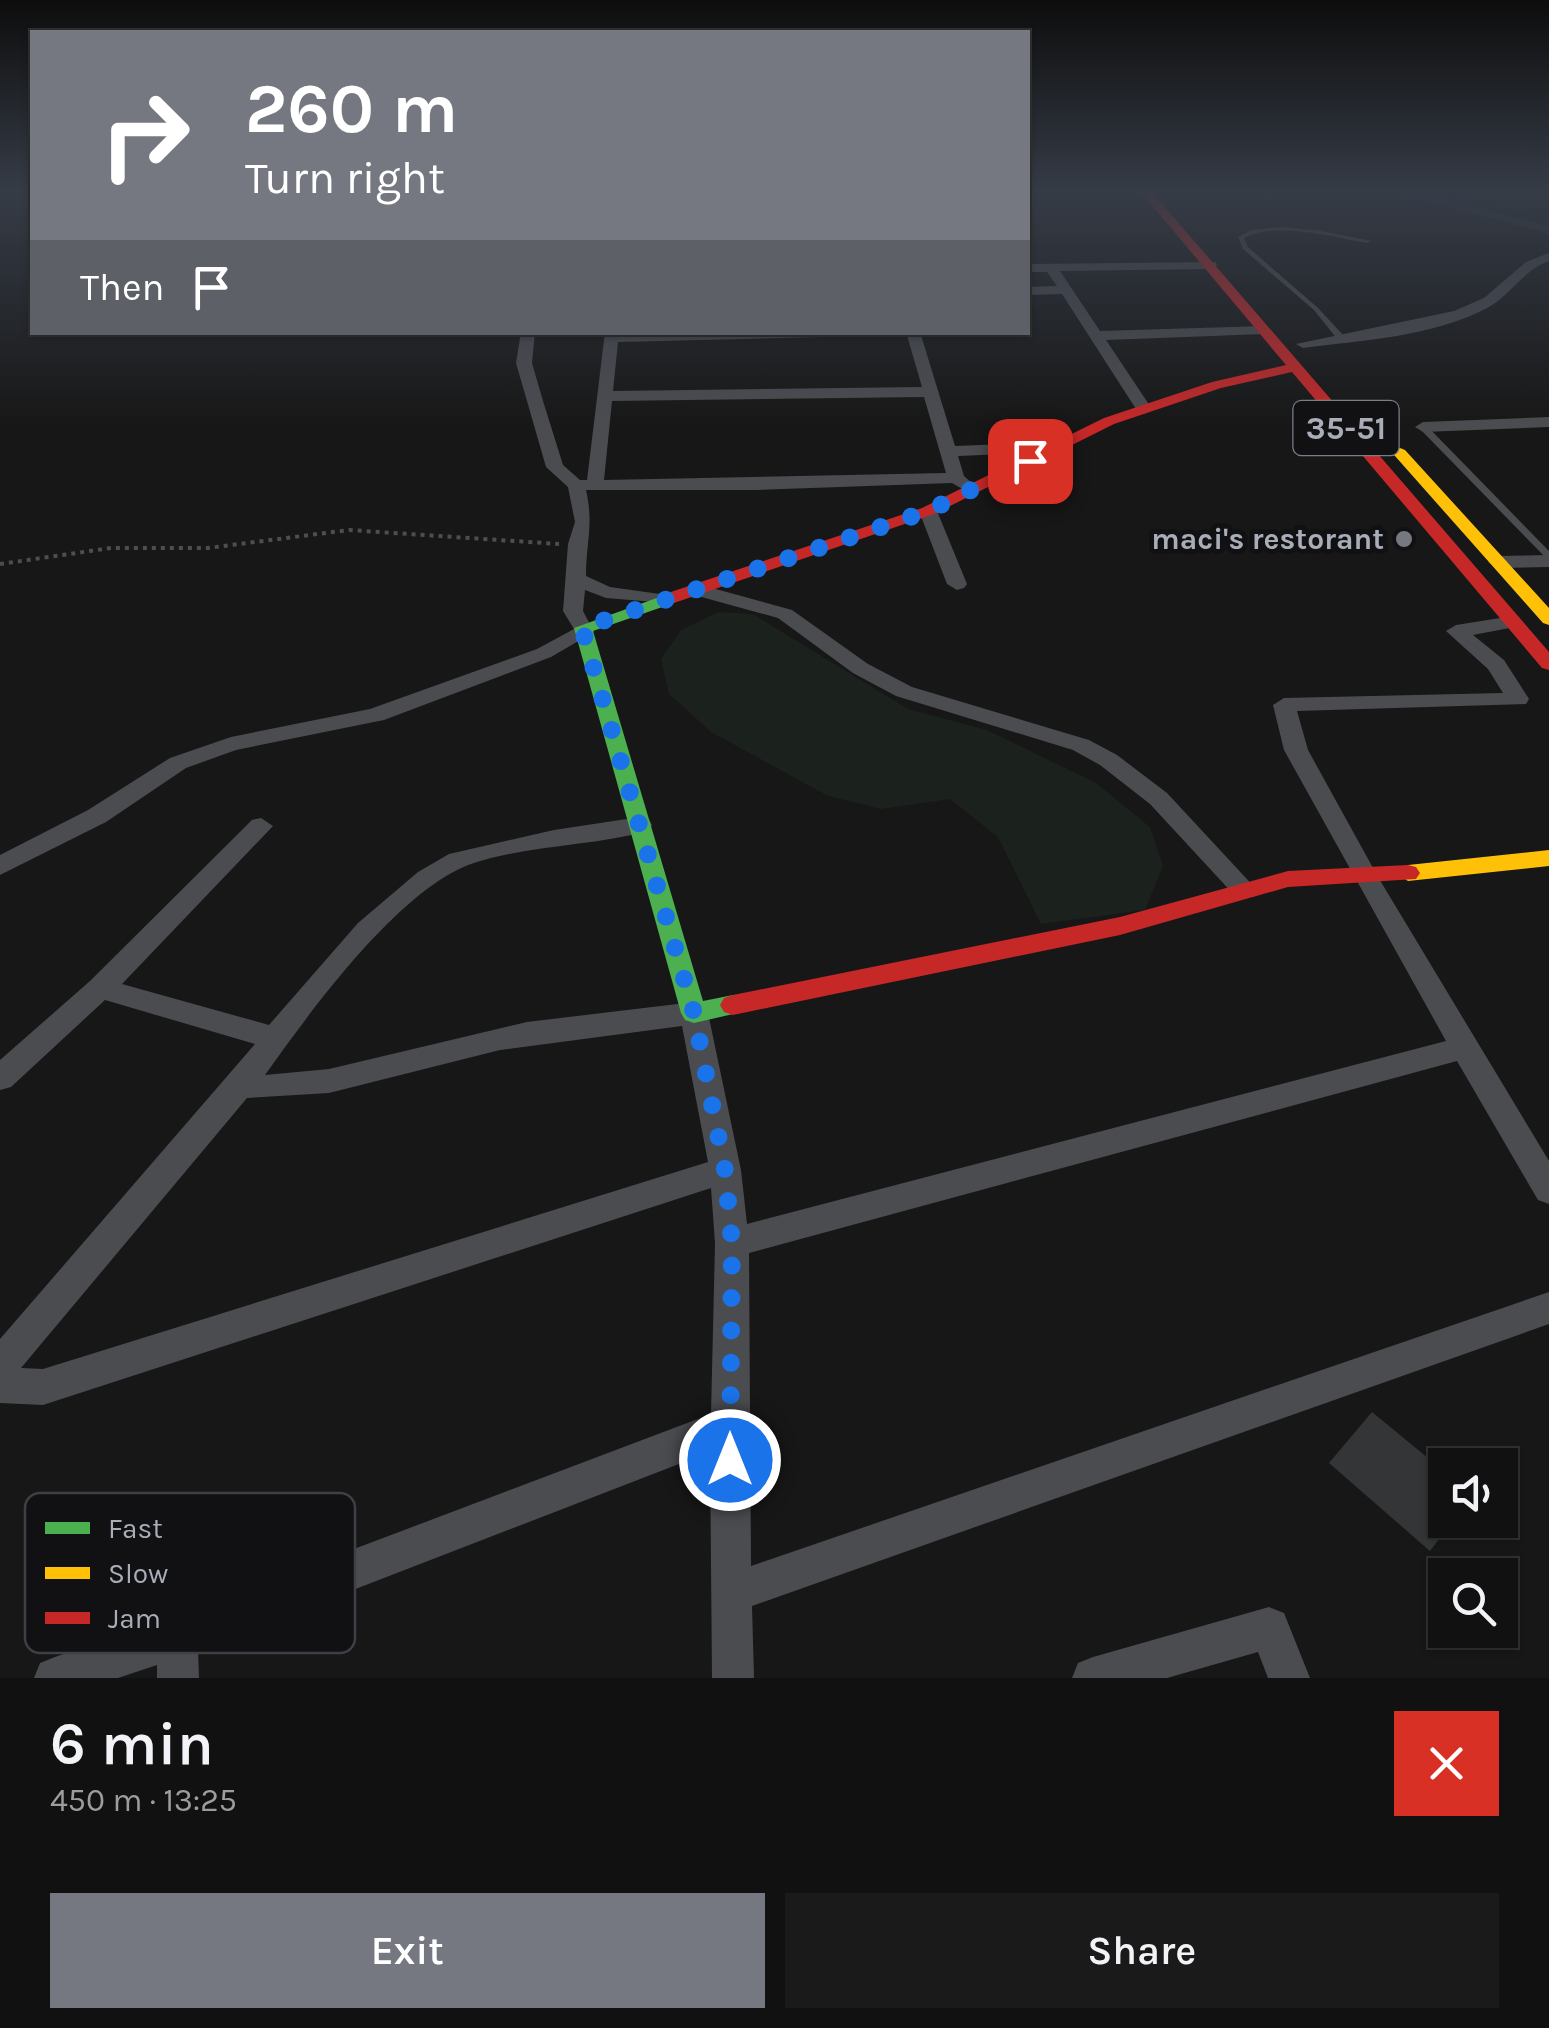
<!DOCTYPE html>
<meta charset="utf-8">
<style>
body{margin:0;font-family:Karla,sans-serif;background:#1a1a1a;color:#f1f3f6;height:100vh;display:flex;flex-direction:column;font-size:38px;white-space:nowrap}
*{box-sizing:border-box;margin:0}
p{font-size:32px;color:#9c9d9f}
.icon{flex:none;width:55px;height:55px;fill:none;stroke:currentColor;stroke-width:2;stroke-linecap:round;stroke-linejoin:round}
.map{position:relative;height:1678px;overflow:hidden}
.side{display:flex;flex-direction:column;background:#111;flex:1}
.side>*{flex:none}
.guide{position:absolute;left:30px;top:30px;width:1000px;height:305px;border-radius:0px;box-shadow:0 2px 8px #0004,0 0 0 2px #303131;background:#757880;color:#fff;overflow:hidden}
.tools{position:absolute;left:1428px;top:1448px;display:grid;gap:20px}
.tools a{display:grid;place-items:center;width:90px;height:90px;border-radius:0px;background:#111;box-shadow:0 2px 8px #0004,0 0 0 2px #303131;font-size:50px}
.pin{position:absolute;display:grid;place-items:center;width:85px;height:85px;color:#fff;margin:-42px;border-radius:20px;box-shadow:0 5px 15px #0006}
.me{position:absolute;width:110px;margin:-55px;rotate:0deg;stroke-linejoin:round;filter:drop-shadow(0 0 8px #0008)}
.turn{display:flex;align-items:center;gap:35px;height:210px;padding:0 50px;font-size:45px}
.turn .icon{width:130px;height:130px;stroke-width:2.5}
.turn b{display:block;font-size:70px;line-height:85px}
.then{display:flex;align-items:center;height:95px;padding:0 50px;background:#0003;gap:20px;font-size:38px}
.round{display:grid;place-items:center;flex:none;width:105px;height:105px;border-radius:0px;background:#1a1a1a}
.headline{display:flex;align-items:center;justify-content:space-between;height:170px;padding:0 50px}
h1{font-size:60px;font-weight:600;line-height:75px}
.cta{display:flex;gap:20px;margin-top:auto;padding:20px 50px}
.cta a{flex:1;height:115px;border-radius:0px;background:#757880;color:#fff;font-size:40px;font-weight:600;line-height:115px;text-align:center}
.cta a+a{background:#1a1a1a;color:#f1f3f6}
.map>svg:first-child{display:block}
</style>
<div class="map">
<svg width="1549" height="1678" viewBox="0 0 1549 1678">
<rect width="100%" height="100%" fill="#171717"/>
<g fill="#1b211c">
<path d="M1430,191H1549V220Z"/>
<path d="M719,612L753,614L908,709L987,730L1096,783L1150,827L1163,866L1145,910L1041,924L998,837L950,799L881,809L828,796L711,732L669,694L661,659L681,630Z"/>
</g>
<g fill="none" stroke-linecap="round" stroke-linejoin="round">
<path fill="#2a3239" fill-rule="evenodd" d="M1390,191H1412L1549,226V234Z"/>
</g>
<path fill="#343537" d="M1372,1412L1445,1472V1531L1430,1551L1329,1463Z"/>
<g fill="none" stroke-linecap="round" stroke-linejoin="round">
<path stroke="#4d4e52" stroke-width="4" stroke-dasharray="4 5" stroke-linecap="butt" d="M0,564L111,548H208L349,530L559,544"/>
<g fill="#4b4c50" fill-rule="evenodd">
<path d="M1282,227L1321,231L1371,241L1368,243C1334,237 1276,221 1244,238L1248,247L1318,308L1344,336V340H1338L1314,310L1243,249L1238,237L1251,230Z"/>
<path d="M1420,425H1426L1549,551V559L1546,558L1420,429Z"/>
</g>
<g fill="#4b4c50" fill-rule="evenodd">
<path d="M1549,253V261C1523,270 1510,296 1487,308C1432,337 1363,340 1303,348L1296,344L1454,311L1484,298L1526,262Z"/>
<path d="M1216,262L1217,265L1211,269L1060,271L1100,331L1264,326L1271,330L1264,334L1106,340L1152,409L1144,414L1136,409L1062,294L1028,295V287L1057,286L1047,272H1028V264Z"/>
<path d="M521,332H535L532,363L543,401L563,465L580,480H587L605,332H868L861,336L618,342L613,391L922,387L906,332H920L955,446L1059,442L1067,447L1059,452L958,456L964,476L975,486L966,491L952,483L756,490H586C594,525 586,541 586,576L610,587L667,595V603L606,598L585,590L583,611L594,632L551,657L384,720L236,750L186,768L106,822L0,875V855L88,810L170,758L231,737L370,709L537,649L574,629L563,611L568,544L575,522L568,487L546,467L527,401L516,363ZM924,397L946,473L604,480L612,401Z"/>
<path d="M1549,417V427L1423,432L1415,427L1423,422Z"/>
<path d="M928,506L937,511L967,584L964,588L957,590L947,584L919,511Z"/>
<path d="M1549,555V567L1498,568L1488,562L1498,556Z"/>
<path d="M694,583L792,610L868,664L912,687L1089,740L1117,755L1167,793L1258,891L1254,897H1236L1150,804L1100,765L1073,750L896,696L853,673L778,618L687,593L684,589Z"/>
<path d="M1513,616L1520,618V626L1473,635L1504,660L1529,699L1526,704L1297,711L1308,750L1378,877L1549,1161V1204L1538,1200L1457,1061L749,1253L751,1566L1549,1292V1324L752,1606L754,1678H712L710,1452L198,1650L199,1678H157V1665L118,1678H34L40,1663L55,1657L177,1616L711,1414L715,1243L711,1188L43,1405L0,1403V1339L255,1044L105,1000L11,1087L0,1090V1060L90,981L252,820L261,818L273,826L122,984L269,1025L358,923L418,872L449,854L554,830L640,817L649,819L652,825L649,831C592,846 530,845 474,863C400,887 310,1012 265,1075L329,1069L527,1022L694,1002L704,1005L708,1013L741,1170L747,1224L1446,1041L1284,750L1273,705L1284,698L1503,693L1488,669L1446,631L1456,625ZM682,1026L708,1162L43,1369L21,1368L247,1098L329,1093L500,1050Z"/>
<path d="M1269,1607L1284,1613L1310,1678H1268L1258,1652L1167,1678H1072L1078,1663L1093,1657Z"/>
</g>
<path fill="#4caf50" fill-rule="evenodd" d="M665,595L671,596V604L593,631L703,1001L733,995L742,998L746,1005L742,1012L694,1023L685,1020L681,1013L574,628Z"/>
<g fill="#ffc107" fill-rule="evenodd">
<path d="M1400,448L1405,450L1549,608V625L1543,623L1395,456L1392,453Z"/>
<path d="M1549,850V866L1408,881L1396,873L1408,865Z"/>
</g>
<g fill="#c62828" fill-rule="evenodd">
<path d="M1140,191H1151L1549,652V670L1542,668L1292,372L1221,388L1114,424L934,514L671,604H659V596L922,508L1104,418L1212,382L1286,365Z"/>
<path d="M1408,865L1416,867L1420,873L1416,879L1288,887L1120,935L733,1015L724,1012L720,1005L724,998L733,995L1120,917L1288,871Z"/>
</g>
</g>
<linearGradient id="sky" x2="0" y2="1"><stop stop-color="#0d0d0d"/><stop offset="0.45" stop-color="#363c47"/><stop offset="1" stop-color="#363c47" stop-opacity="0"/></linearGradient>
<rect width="1549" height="426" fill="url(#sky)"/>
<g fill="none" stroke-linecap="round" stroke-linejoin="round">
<path stroke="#1a73e8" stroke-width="18" stroke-dasharray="0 32.4" d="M730,1460L732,1243L725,1170L694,1013L582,628L928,511L1030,461"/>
</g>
<circle fill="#757880" stroke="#111113" stroke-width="4" cx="1404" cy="539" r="10"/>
<g text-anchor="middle" stroke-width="10" stroke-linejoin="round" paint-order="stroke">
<g font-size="30" font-weight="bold" fill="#a8adb8" stroke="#111113" text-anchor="end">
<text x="1384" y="549">maci's restorant</text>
</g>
<rect fill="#111113" stroke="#7b7e86" stroke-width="2.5" x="1293.5" y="401" width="105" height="54" rx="8"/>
<g font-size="32" font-weight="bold" fill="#a8adb8">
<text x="1346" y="439">35-51</text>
</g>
</g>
<rect x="25" y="1493" width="330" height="160" rx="15" fill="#111113" stroke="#3e4045" stroke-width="2.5"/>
<rect x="45" y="1522" width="45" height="12" fill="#4caf50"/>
<rect x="45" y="1567" width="45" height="12" fill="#ffc107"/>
<rect x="45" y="1612" width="45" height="12" fill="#c62828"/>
<g font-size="28" fill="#a8adb8">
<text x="108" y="1538">Fast</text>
<text x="108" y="1583">Slow</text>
<text x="108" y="1628">Jam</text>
</g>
</svg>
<div class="tools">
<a><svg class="icon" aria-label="sound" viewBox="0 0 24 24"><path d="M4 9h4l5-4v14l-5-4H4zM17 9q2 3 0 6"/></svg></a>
<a><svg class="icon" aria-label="search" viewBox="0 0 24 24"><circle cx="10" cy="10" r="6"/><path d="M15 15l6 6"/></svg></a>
</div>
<div class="pin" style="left:1030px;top:461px;background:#d93025"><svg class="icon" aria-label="arrive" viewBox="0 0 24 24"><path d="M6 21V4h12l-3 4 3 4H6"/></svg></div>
<svg class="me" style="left:730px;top:1460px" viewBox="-20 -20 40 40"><circle r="17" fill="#1a73e8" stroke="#fff" stroke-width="3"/><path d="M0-11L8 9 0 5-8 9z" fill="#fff"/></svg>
<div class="guide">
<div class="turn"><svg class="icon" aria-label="right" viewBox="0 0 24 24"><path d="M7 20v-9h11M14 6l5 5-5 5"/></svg><div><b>260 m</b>Turn right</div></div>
<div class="then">Then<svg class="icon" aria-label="arrive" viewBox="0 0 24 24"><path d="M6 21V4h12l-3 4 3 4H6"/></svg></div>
</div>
</div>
<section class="side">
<div class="headline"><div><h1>6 min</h1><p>450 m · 13:25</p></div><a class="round" style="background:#d93025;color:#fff"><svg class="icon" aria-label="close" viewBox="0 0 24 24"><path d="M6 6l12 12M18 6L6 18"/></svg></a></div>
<div class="cta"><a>Exit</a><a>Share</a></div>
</section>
